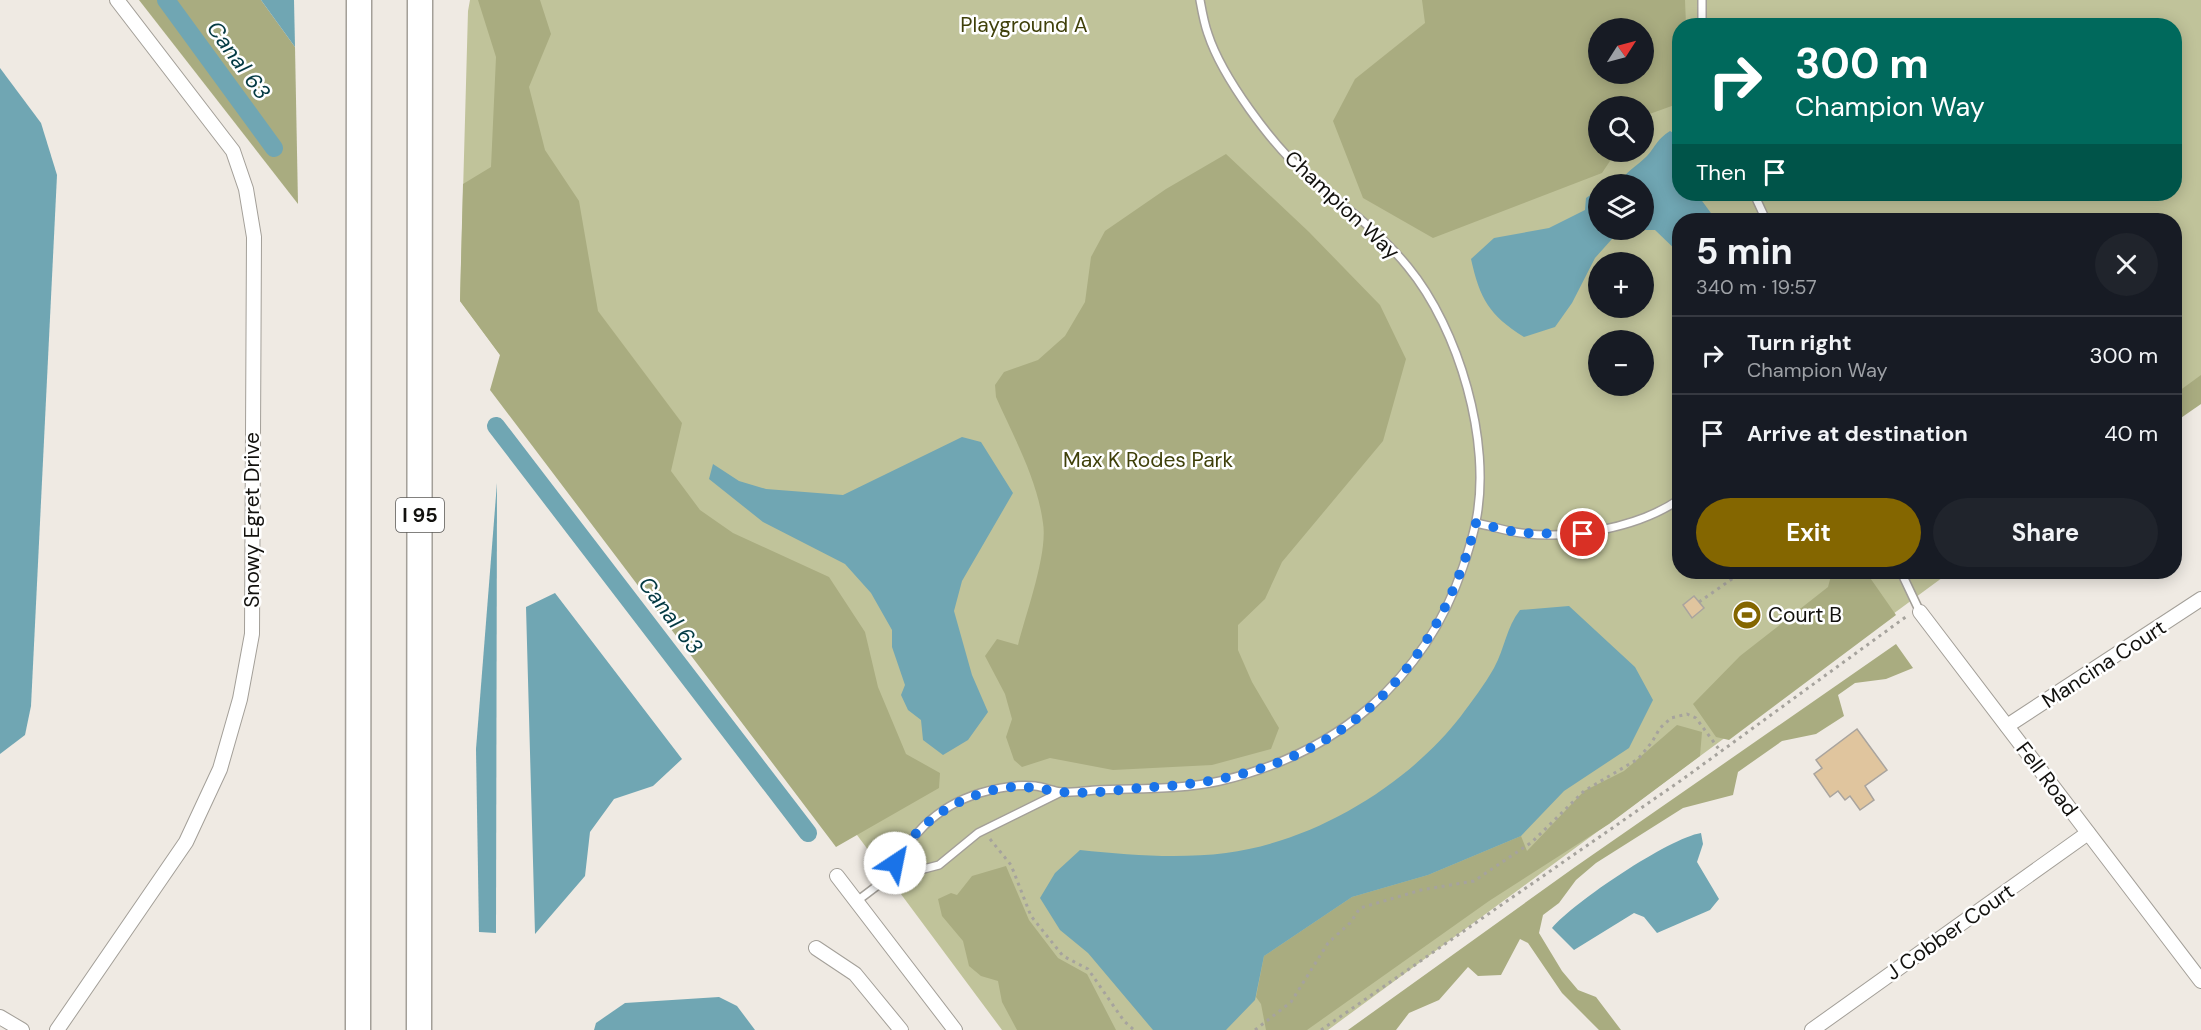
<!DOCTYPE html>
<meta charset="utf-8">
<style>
body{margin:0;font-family:"DM Sans",sans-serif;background:#20242c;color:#f1f3f6;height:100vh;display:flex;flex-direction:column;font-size:22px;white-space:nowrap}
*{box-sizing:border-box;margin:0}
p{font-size:20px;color:#9ea1a6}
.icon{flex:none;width:33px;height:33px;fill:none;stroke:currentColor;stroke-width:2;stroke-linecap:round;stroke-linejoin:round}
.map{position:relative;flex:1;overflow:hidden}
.panel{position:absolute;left:1672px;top:213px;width:510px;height:366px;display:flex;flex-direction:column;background:#171b24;border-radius:24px;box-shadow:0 3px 15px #0003}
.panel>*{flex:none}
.banner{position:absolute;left:1672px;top:18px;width:510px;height:183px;border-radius:24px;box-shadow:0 3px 15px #0003;background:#00695c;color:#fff;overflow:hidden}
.needle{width:39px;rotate:54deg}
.controls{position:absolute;left:1588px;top:18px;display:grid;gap:12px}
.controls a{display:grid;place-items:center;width:66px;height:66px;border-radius:50%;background:#171b24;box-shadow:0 3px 15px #0003;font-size:30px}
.pin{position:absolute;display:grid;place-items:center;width:51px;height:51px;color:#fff;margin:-26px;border:3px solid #fff;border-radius:50%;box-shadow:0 2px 6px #0007}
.me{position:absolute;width:66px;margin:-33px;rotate:34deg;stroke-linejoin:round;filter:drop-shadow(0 0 4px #0008)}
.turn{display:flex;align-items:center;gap:21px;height:126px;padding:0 24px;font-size:27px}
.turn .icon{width:78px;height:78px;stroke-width:2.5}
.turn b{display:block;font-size:42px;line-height:51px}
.then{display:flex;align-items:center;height:57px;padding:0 24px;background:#0003;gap:12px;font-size:22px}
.round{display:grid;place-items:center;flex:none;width:63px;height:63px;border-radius:32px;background:#20242c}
.overview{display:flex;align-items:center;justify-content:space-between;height:102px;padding:0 24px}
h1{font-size:36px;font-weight:700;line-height:45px}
.button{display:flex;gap:12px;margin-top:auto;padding:12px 24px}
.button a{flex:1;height:69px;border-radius:36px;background:#846600;color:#fff;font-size:24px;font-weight:700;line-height:69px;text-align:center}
.button a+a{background:#20242c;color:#f1f3f6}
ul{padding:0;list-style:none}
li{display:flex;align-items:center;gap:18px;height:78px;padding:0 24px;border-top:2px solid #363941}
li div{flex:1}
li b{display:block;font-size:22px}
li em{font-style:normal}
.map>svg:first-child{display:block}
</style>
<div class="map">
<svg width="2201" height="1030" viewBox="0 0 2201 1030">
<rect width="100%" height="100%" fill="#efeae3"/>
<path fill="#c0c39a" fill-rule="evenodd" d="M470,0H2201V386L2175,406V220H1680V572H1950L1328,1030H1002L460,301L468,11ZM1680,26H2175V194H1680ZM1599,28H1644V74H1599ZM1599,106H1644V152H1599ZM1599,184H1644V230H1599ZM1599,262H1644V308H1599ZM1599,340H1644V386H1599Z"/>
<g fill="#a9ac80" fill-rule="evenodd">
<path d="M139,0H261L295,47L298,204Z"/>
<path d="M478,0H540L551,34L529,87L545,150L579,201L598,311L682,423L671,471L700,510L733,533L829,577L865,632L878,687L906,754L940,773L939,788L836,847L490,390L500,355L460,301L463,184L491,167L496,57Z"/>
<path d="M1422,0H1685L1686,25L1680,26V103L1644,116V106H1599V152H1616L1602,173L1433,238L1363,198L1333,121L1355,79L1425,23ZM1599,28H1644V74H1599Z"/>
<path d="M1226,154L1309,232L1380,305L1406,359L1383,441L1282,562L1265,599L1238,625V650L1252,682L1279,728L1271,749L1212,765L1113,770L1050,758L1022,767L1014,760L1006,737L1012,719L1005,694L985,656L997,639L1018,645C1026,613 1048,554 1043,523C1037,478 1014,438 996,397L995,385L1004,372L1038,360L1065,336L1085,302L1091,257L1105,231L1166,189Z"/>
<path d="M2201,375V404L2175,422V394Z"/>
<path d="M1832,572H1866L1896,615L1729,740L1716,737L1693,704L1740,656L1828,587Z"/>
<path d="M1896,644L1913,668L1886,679L1855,683L1838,695L1844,716L1816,734L1782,741L1738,772L1733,795L1683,808L1596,863L1576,880L1559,903L1543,915L1539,933L1562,971L1578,990L1596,997L1621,1030H1599L1562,993L1528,943L1520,939L1501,975L1478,976L1468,967L1439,1000L1409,1013L1396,1030H1348L1575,867Z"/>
<path d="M1677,725L1702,732L1700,756L1609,824L1489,901L1307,1030H1266L1261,1004L1256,997L1264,956L1352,897L1428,875L1521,836L1527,851L1584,791L1624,771Z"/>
<path d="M1006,866L1029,920L1058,958L1087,974L1116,1030H1017L1002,1002L998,981L981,976L969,966L963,941L942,916L938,899L951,893L957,895L972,876Z"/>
</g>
<g fill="#70a6b3">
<path d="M261,0H294L295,47Z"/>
<path d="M0,68L41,123L57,175L31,706L25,735L0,754Z"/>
<path d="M1670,131L1680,137V194H1697L1716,220H1680V254L1655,230H1620L1595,258L1572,303L1555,327L1524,337C1489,315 1480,299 1471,259L1494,238L1549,228L1585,210L1586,198L1599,189V230H1644V184H1619C1626,171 1636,167 1647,156C1656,146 1657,139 1670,131Z"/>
<path d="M962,437L981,442L1013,493L962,581L954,611L972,675L988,712L968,740L943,755L923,740L921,720L908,710L901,695L905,685L892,647V630L871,593L845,564L763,522L709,479L713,464L739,481L766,489L843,495Z"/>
<path d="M497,483L496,933L479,932L476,749Z"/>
<path d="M555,593L682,759L653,786L614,799L590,832L585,876L535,934L526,607Z"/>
<path d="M1569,606L1635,667L1653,700L1629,748L1564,791L1521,836L1428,875L1352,897L1264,956L1255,1000L1226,1030H1153L1088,953L1060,930L1040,898L1055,873L1080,850C1128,855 1178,859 1226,853C1313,842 1407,786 1461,716C1472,701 1485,684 1494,668C1505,648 1506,628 1520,610Z"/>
<path d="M1701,833L1703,844L1697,862L1719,899L1710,910L1657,933L1644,917L1634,913L1574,950L1552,928C1574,902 1669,838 1701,833Z"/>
<path d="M719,997L737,1006L755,1030H594L596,1023L625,1003Z"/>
</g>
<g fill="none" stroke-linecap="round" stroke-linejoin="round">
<g stroke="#70a6b3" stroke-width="18">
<path d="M166,0L274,148"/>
<path d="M496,426L808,833"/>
</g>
</g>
<g fill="#e0c59e" stroke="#a9a49e" stroke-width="1.5">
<path d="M1694,596L1704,608L1692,618L1683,605Z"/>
<path d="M1857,729L1887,770L1865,786L1874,800L1860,810L1850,796L1845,800L1838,791L1830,797L1814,774L1822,768L1816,760Z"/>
</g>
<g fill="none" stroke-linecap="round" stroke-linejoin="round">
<g stroke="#a39f98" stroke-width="10">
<g id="service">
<path d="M1702,0V26"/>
<path d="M1754,194L1766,220"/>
<path d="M1476,523C1491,526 1506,531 1521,533C1570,540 1638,528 1680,499"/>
<path d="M1901,572L1920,612"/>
<path d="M886,879C908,838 934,807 980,793C997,788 1017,784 1035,786C1044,787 1053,791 1062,792C1073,793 1085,791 1096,790C1137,788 1180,790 1220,781C1336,754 1424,681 1463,567C1468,552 1473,537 1476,521C1492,442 1459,329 1408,267C1379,231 1341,204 1306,174C1272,145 1222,77 1208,34C1204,23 1202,11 1200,0"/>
<path d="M857,901L886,879L939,865L978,833L1061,792"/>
</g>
</g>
<g stroke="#a39f98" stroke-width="16">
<g id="minor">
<path d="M1920,612L2201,981"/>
<path d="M2007,726L2201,599"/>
<path d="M837,876L955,1030"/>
<path d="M816,948L855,974L901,1030"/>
<path d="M0,1017L22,1030"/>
<path d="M57,1030L186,842L220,769L240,699L252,634L254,237L246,189L233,151L117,0"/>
<path d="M1812,1030L2088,833"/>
</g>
</g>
<g stroke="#a39f98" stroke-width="27">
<g id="motorway">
<path d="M358,1030L359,0"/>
<path d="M419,1030L420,0"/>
</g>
</g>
<g stroke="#a6a39d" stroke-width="3" stroke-dasharray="3 4.5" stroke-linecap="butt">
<path d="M1699,602L1742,572"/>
<path d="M990,839L1011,865L1031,916L1063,956L1088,969L1124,1021L1134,1030"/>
<path d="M1255,1030L1291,1002L1328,943L1350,923L1360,908L1421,890L1474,881L1532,842L1584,791L1638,759L1652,742L1660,728L1671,718L1687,714L1696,718L1721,752"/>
<path d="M1321,1030L1683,779L1907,616"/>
</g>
<use href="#service" stroke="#fff" stroke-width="7"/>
<use href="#minor" stroke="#fff" stroke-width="14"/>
<use href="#motorway" stroke="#fff" stroke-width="24"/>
</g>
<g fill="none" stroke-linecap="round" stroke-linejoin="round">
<path stroke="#1a73e8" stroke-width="10" stroke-dasharray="0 18" d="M895,863C916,823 955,798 998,789C1021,784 1039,789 1061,792C1090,795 1123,789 1152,787C1324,779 1432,689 1476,523L1519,533L1583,534"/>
</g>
<defs>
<g id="stadium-disc" transform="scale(1.5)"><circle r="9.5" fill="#846600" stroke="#fff"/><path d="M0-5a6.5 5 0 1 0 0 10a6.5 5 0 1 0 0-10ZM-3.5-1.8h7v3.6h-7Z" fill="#fff"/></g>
</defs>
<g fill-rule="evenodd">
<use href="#stadium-disc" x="1747" y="615"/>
</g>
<g text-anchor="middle" stroke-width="5" stroke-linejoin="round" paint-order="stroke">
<rect fill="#fff" stroke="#595856" stroke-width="1.5" x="396" y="498" width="48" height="34" rx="4.5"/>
<g font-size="20" font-weight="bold" fill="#12110e">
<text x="420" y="522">I 95</text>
</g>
<g font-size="21" fill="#3f400a" stroke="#fff">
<text x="1024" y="32">Playground A</text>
<text x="1148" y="467">Max K Rodes Park</text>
</g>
<g font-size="21" fill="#12110e" stroke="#fff">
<text transform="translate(1342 205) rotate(43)" y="7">Champion Way</text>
<text transform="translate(252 520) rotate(-90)" y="7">Snowy Egret Drive</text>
<text transform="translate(2104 664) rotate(-33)" y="7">Mancina Court</text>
<text transform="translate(2047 779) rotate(53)" y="7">Fell Road</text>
<text transform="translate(1950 932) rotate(-35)" y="7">J Cobber Court</text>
</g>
<g font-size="21" fill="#12110e" stroke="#fff" text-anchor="start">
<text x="1768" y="622">Court B</text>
</g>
<g font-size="22" font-style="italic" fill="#043a43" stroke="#fff">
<text transform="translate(239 60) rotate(54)" y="8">Canal 63</text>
<text transform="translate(671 615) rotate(53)" y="8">Canal 63</text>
</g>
</g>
</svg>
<div class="controls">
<a><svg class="needle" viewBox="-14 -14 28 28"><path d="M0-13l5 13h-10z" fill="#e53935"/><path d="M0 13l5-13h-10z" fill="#9ea1a6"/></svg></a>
<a><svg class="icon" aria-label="search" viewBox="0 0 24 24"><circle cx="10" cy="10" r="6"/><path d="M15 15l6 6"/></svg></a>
<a><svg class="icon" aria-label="layers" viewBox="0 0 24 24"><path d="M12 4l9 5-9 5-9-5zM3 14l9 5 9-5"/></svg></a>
<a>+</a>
<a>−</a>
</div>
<div class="pin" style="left:1583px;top:534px;background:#d93025"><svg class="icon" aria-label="arrive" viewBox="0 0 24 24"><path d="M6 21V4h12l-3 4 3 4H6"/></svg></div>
<svg class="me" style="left:895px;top:863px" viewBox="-20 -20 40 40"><circle r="19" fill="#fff"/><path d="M0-13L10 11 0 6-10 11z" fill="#1a73e8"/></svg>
<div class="banner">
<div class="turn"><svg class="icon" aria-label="right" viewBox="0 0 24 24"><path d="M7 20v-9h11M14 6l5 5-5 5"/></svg><div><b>300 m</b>Champion Way</div></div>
<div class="then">Then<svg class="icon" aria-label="arrive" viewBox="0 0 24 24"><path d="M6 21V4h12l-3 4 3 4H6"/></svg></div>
</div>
<section class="panel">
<div class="overview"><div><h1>5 min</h1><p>340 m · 19:57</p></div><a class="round"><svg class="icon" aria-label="close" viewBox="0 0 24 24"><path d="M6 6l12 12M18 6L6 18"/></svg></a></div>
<ul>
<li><svg class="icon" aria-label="right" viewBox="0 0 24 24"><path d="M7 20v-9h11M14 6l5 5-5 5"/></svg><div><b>Turn right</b><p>Champion Way</p></div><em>300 m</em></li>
<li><svg class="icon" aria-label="arrive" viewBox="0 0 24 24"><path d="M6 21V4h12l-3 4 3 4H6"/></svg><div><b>Arrive at destination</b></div><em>40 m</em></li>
</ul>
<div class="button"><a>Exit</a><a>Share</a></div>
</section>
</div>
